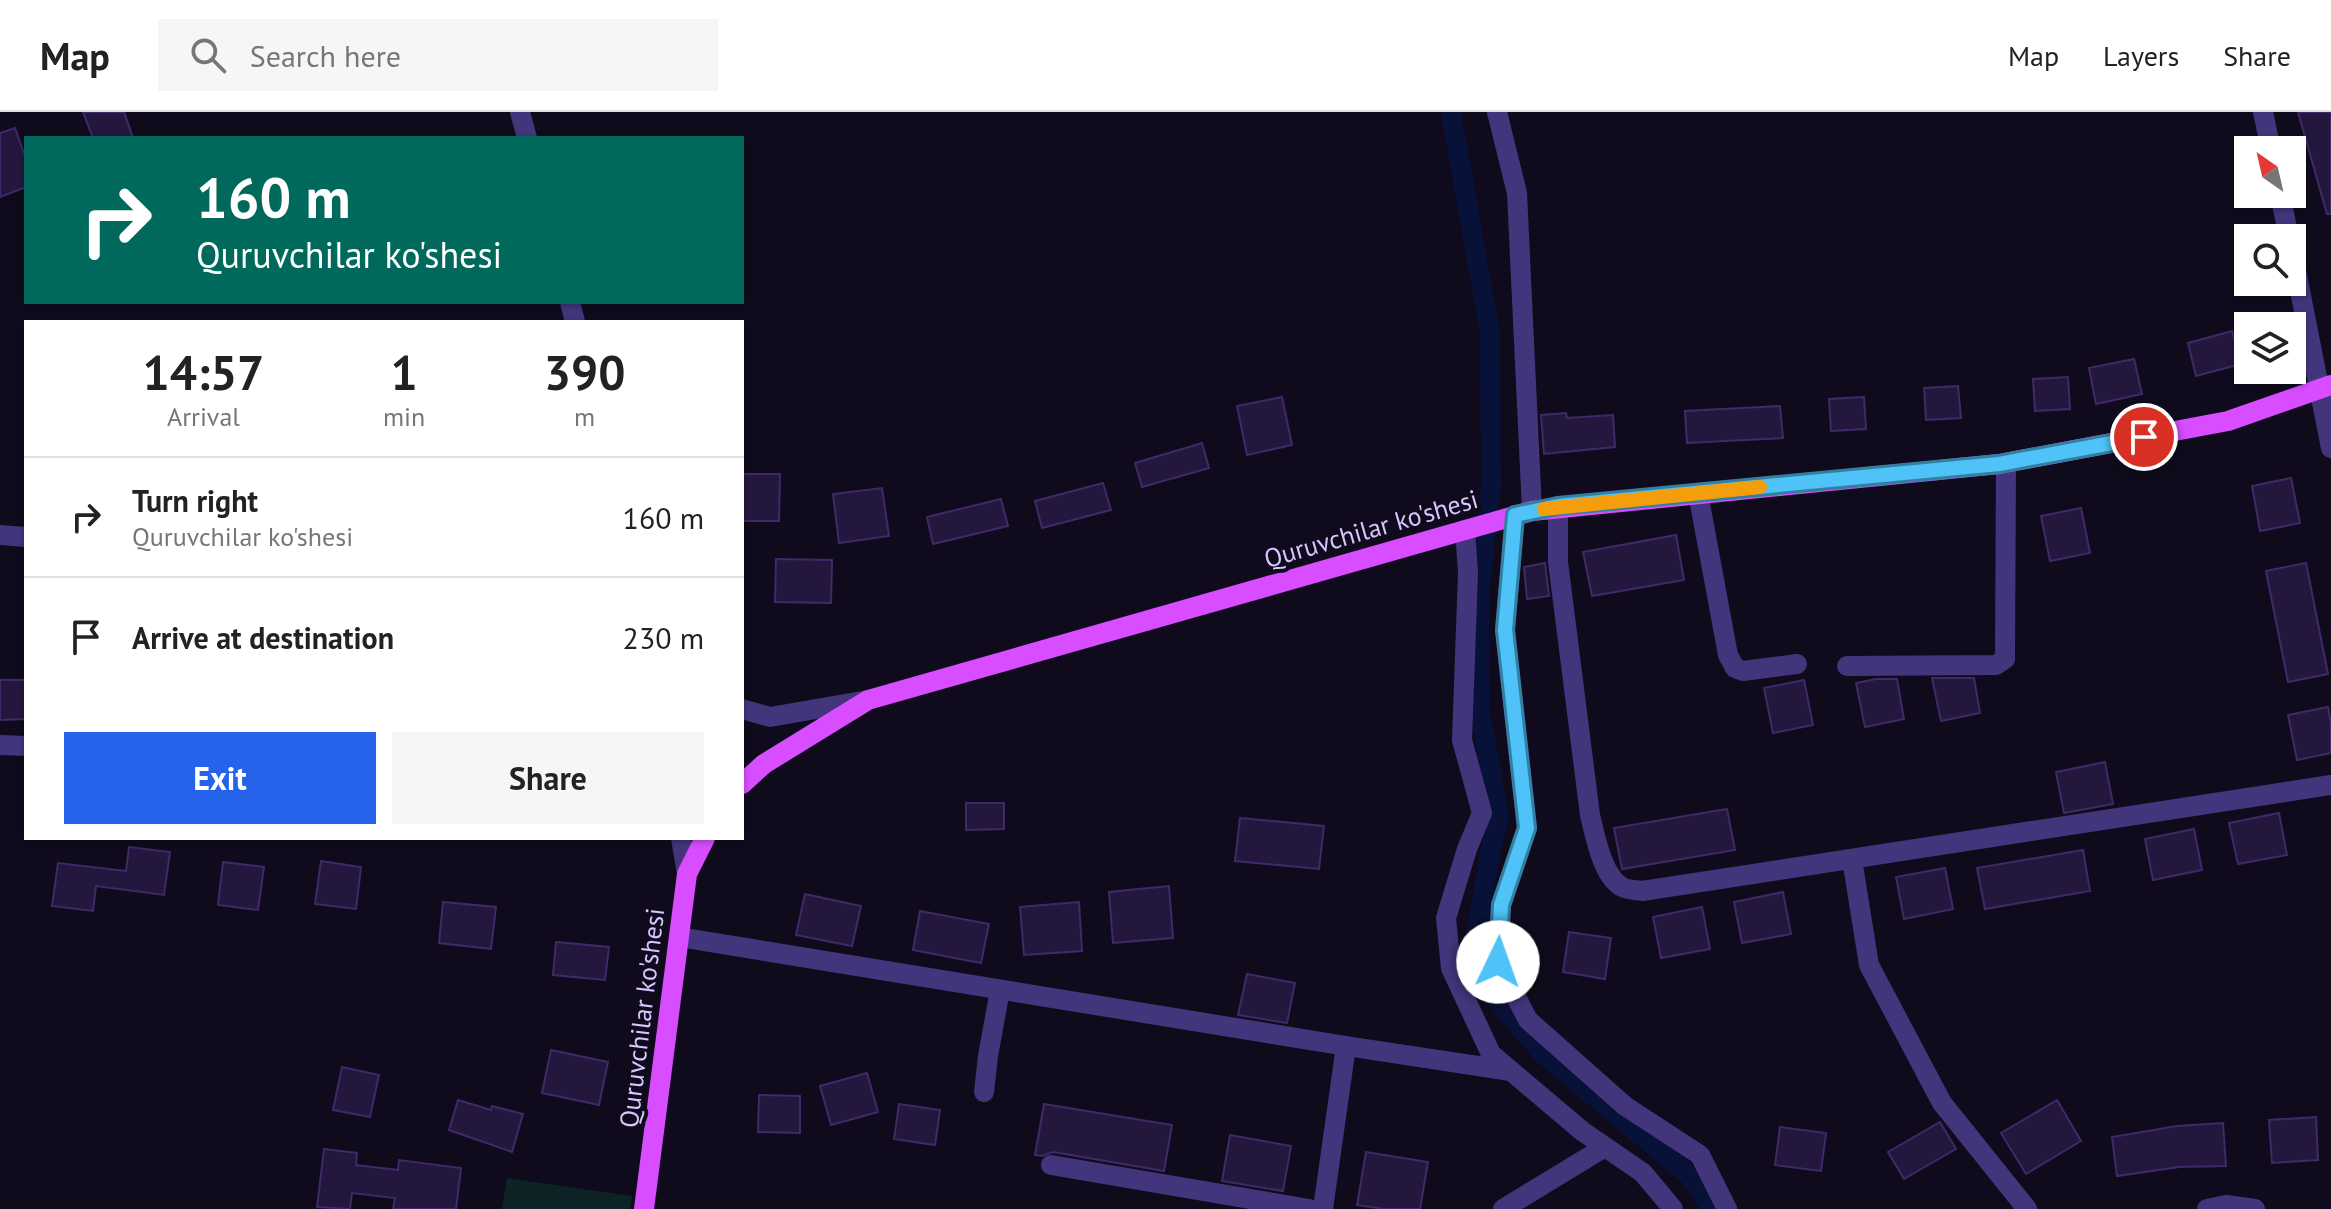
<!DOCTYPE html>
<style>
body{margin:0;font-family:"PT Sans",sans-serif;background:#f6f6f6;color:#222;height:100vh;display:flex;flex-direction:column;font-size:30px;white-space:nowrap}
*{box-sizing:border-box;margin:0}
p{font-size:26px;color:#767676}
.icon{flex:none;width:44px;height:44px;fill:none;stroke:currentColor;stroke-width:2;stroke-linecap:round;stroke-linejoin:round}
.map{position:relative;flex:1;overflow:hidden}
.drawer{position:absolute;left:24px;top:208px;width:720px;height:520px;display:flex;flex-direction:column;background:#fff;border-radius:0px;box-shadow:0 2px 6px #0004}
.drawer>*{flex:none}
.top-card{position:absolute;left:24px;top:24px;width:720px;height:168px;border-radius:0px;box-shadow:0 2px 6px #0004;background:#00695c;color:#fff;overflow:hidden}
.needle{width:52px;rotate:326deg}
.buttons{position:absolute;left:2234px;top:24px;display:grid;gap:16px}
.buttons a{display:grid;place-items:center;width:72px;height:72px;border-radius:0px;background:#fff;box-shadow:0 2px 6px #0004;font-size:40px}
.pin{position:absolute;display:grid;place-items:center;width:68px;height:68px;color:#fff;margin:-34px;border:4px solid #fff;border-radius:50%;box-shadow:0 2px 8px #0007}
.me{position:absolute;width:88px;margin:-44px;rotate:3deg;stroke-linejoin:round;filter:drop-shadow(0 0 6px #0008)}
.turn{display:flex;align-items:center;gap:28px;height:168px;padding:0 40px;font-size:36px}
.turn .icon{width:104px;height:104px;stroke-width:2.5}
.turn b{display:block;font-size:56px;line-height:68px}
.eta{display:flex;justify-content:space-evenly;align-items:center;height:136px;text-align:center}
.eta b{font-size:48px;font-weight:600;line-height:56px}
.button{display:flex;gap:16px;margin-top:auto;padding:16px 40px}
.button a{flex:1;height:92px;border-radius:0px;background:#2563eb;color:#fff;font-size:32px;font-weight:600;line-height:92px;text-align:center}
.button a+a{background:#f6f6f6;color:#222}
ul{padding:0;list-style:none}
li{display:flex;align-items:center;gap:24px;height:120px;padding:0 40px;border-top:2px solid #e0e0e0}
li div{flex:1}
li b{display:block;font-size:30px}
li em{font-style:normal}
header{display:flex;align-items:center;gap:48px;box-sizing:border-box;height:112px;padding:0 40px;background:#fff;border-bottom:2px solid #e0e0e0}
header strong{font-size:38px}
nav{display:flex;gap:44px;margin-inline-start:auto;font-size:28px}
.search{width:560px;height:72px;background:#f6f6f6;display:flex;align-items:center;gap:20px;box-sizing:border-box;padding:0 28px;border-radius:0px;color:#767676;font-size:30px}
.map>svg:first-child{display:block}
</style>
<header>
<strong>Map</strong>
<div class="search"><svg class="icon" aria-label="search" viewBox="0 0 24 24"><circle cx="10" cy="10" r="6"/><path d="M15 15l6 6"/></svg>Search here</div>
<nav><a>Map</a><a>Layers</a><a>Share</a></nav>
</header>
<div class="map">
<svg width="2331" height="1097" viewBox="0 0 2331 1097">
<rect width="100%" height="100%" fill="#100b1c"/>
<path fill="#0e2326" d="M507,1066L632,1084L630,1097H502Z"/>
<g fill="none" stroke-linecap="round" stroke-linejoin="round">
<path stroke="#081238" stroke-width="20" d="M1451,0L1490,221L1491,373L1479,482V594L1499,704L1491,738L1475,831L1494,885L1542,941L1690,1064L1712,1097"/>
</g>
<g fill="#24173d" stroke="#3f2969" stroke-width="2">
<path d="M83,0H124L133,26H93Z"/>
<path d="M2298,0H2331V102H2327Z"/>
<path d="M15,16L26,47V75L0,85V21Z"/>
<path d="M2232,219L2241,252L2196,264L2188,231Z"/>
<path d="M2134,247L2142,282L2096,292L2089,256Z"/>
<path d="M2068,265L2070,297L2035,299L2033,267Z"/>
<path d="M1958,274L1961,306L1926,308L1924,276Z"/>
<path d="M1282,285L1292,333L1247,343L1237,294Z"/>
<path d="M1864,285L1866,317L1831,319L1829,287Z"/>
<path d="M1780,294L1783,326L1687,331L1685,299Z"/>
<path d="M1566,301L1567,306L1613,303L1615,335L1544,342L1541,303Z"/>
<path d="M1202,331L1209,356L1142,375L1135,351Z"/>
<path d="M742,362H780L779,409H742Z"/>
<path d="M2291,366L2300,411L2260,419L2252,374Z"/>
<path d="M1103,371L1111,398L1042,416L1035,389Z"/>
<path d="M882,376L889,424L839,431L833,382Z"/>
<path d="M1001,387L1008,414L933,432L927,405Z"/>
<path d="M2081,396L2090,441L2050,449L2041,404Z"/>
<path d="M1676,423L1684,468L1592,484L1583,440Z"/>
<path d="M776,447L832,448L831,491L775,490Z"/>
<path d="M1545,451L1549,484L1527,487L1524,455Z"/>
<path d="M2306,451L2328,562L2288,570L2266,459Z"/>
<path d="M1932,566H1974L1980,601L1941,609Z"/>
<path d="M1876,567H1897L1904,607L1865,615L1856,571Z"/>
<path d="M0,568H26V607L0,608Z"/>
<path d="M1804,568L1813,613L1773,621L1764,576Z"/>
<path d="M2328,595L2331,612V641L2297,648L2288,603Z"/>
<path d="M2105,650L2113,692L2064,701L2056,660Z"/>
<path d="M966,691H1004V717L966,718Z"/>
<path d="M1727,697L1735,738L1622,757L1614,716Z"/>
<path d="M2279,701L2287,743L2238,752L2229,711Z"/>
<path d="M1240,706L1324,714L1319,757L1235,749Z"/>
<path d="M2194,717L2202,758L2153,768L2145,727Z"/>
<path d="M129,735L170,740L164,783L96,774L93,799L52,794L58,751L126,759Z"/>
<path d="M2083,738L2090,779L1985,797L1977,756Z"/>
<path d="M321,749L361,755L356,797L315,792Z"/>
<path d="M223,750L264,755L258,798L218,793Z"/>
<path d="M1945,756L1953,797L1904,807L1896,765Z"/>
<path d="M1169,774L1173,826L1113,831L1109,780Z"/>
<path d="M1783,780L1791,822L1742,831L1734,790Z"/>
<path d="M805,782L861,794L852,834L796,823Z"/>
<path d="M443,790L496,795L491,837L439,831Z"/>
<path d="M1079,790L1082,839L1024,843L1020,795Z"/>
<path d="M1702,795L1710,837L1661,846L1653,805Z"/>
<path d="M920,799L989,812L981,851L913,838Z"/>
<path d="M1569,820L1611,826L1605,867L1563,860Z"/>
<path d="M556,830L609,835L605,868L553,863Z"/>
<path d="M1247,862L1295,871L1287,911L1238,903Z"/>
<path d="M551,938L608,950L599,993L542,981Z"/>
<path d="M342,955L379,963L370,1005L333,998Z"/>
<path d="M867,961L878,1000L831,1013L820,974Z"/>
<path d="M759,983L800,984V1021L758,1020Z"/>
<path d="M458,988L491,998L492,994L523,1002L512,1040L449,1018Z"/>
<path d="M2057,988L2081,1029L2026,1062L2001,1021Z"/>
<path d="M899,992L940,998L935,1033L894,1027Z"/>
<path d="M1044,992L1172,1013L1164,1059L1053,1040L1042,1044L1035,1043Z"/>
<path d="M2316,1005L2318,1048L2272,1051L2269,1008Z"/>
<path d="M1940,1010L1956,1037L1904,1067L1888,1040Z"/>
<path d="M2223,1011L2226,1054L2179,1055L2117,1064L2112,1025L2177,1014Z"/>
<path d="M1780,1015L1826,1021L1821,1059L1775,1053Z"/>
<path d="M1230,1023L1291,1034L1283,1079L1222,1069Z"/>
<path d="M324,1037L357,1041L356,1053L398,1058L399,1048L461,1056L456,1097H393L395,1086L352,1081L350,1097L317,1095Z"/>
<path d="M1366,1040L1428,1050L1420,1097H1384L1357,1093Z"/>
</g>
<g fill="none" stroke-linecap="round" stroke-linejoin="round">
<g stroke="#43357c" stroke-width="20">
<path d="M520,0L527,26"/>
<path d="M1497,0L1517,81L1532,399"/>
<path d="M2263,0L2271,38"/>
<path d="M2280,82L2289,126"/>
<path d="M2292,138L2331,336"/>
<path d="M570,190L575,210"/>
<path d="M1698,381L1728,543L1735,556L1743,559L1797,552"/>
<path d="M1558,394V450L1590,703C1595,723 1602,764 1622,775C1627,778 1636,778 1642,779L2331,673"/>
<path d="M1515,403L1505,518L1527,716L1501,793L1498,850L1528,908L1625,994L1700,1043L1727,1097"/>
<path d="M1465,418L1468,461L1462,628L1482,701L1467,737L1446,806L1451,856L1491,942L1582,1019L1643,1061L1673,1097"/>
<path d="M0,423L26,425"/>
<path d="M1847,554L1996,553L2005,547L2006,351"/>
<path d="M742,597L770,605L868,588"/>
<path d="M0,633L26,634"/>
<path d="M681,726L687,762"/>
<path d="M1852,747L1869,853L1942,991L2027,1097"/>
<path d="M679,825L1346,934L1511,959"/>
<path d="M984,980L988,944L1000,878"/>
<path d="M1051,1053L1309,1097"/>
<path d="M1323,1097L1346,934"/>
<path d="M1503,1097L1605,1035"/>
<path d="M2207,1097L2226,1093L2255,1097"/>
</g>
<g stroke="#d74dff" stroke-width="20">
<path d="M742,672L764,652L868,588L1532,399L1999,352L2228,309L2331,273"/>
<path d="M644,1097L687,762L705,726"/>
</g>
</g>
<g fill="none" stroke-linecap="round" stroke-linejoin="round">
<g stroke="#337fa1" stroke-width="20">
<path id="route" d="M1498,850L1501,793L1527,716L1505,518L1515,403L1558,394L1999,352L2144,325"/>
</g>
<use href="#route" stroke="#4fc3f7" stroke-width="14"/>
<path stroke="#f59e0b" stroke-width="14" d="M1544,397L1760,375"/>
</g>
<g text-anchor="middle" stroke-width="8" stroke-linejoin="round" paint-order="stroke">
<g font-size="26" fill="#d5c6ff" stroke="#100b1c">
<text transform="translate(1371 417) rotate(-16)" y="9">Quruvchilar ko'shesi</text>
<text transform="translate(642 906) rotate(-83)" y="9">Quruvchilar ko'shesi</text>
</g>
</g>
</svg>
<div class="buttons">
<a><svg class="needle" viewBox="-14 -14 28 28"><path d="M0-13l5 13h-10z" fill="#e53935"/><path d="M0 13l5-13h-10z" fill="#767676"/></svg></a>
<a><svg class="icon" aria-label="search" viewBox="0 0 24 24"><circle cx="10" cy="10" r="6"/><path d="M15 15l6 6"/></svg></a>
<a><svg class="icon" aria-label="layers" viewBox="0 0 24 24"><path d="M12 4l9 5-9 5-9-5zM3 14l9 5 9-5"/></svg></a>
</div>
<div class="pin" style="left:2144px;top:325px;background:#d93025"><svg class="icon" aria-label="arrive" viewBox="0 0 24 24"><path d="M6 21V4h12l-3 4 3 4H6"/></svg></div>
<svg class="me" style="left:1498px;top:850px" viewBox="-20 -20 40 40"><circle r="19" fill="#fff"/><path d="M0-13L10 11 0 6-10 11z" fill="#4fc3f7"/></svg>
<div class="top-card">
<div class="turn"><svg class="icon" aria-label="right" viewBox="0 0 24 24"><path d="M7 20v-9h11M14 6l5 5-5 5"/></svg><div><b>160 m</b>Quruvchilar ko'shesi</div></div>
</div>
<section class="drawer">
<div class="eta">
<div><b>14:57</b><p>Arrival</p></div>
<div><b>1</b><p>min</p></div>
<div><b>390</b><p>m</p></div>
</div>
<ul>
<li><svg class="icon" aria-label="right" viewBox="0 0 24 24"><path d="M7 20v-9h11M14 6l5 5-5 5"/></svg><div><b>Turn right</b><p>Quruvchilar ko'shesi</p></div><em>160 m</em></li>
<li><svg class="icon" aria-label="arrive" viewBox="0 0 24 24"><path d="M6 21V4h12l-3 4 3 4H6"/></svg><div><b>Arrive at destination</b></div><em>230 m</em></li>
</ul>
<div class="button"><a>Exit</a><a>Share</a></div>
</section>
</div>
